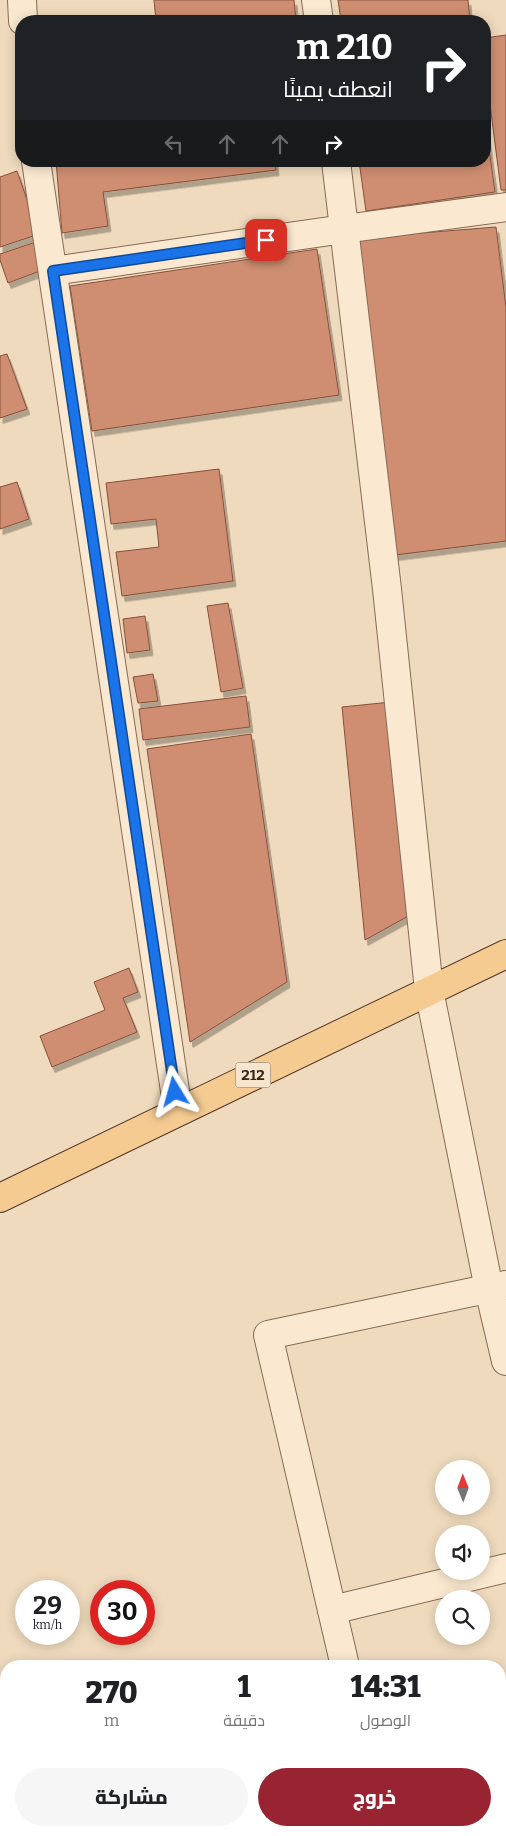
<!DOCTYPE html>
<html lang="ar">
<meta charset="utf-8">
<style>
body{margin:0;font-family:Bitter,Cairo,serif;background:#f6f6f6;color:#202124;direction:rtl;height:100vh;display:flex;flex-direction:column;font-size:19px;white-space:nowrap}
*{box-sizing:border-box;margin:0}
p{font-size:16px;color:#757577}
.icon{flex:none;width:28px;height:28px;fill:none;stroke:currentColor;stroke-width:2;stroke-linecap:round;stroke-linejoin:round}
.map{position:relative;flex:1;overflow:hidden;direction:ltr}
.drawer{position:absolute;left:0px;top:1660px;width:506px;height:176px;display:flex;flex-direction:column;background:#fff;border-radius:20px 20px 0 0;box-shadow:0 2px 12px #0003;direction:rtl}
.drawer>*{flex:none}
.hud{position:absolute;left:15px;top:15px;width:476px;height:152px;border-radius:20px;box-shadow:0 2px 12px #0003;direction:rtl;background:#202124;color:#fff;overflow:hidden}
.needle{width:32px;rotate:359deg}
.fabs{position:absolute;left:435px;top:1460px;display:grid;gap:10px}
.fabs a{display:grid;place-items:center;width:55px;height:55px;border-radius:50%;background:#fff;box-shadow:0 2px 12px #0003;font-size:25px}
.speed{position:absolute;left:15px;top:1580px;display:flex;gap:10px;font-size:25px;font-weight:700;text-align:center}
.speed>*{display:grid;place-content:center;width:65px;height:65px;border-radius:50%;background:#fff;box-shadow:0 2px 12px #0003;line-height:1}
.speed small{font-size:12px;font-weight:400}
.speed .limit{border:8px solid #d22;background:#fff;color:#111}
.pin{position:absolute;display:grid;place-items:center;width:42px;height:42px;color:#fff;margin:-21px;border-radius:10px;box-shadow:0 2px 8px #0006}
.me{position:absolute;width:55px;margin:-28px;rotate:352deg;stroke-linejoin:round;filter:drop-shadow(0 0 4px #0008)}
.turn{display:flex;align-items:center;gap:18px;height:105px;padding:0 15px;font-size:22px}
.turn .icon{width:65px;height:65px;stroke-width:2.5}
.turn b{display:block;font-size:35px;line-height:42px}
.lanes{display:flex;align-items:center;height:48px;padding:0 15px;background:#0003;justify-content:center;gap:25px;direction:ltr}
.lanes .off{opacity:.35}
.eta{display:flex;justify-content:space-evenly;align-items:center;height:85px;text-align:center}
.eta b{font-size:30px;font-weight:800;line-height:35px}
.cta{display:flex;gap:10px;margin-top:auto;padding:10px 15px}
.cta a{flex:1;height:58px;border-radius:30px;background:#982431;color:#fff;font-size:20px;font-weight:800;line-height:58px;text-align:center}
.cta a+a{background:#f6f6f6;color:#202124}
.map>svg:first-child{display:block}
</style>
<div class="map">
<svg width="506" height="1836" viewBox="0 0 506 1836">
<defs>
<filter id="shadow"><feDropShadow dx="3" dy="5.5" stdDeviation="0" flood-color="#0004"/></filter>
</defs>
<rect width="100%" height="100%" fill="#efdabd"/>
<g fill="#cf8e71" stroke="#87503b" filter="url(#shadow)">
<path d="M154,0H294L296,21H156Z"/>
<path d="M338,0H468L470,21H341Z"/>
<path d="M506,35V190H501L485,66V38Z"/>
<path d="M485,121L495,192L366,211L359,161H485Z"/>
<path d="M56,161H275L276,170L103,192L108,226L62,233Z"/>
<path d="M17,171L39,234L0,247V177Z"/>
<path d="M496,227L506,308V541L395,555L359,238Z"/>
<path d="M36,242L45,269L8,283L0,260V254Z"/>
<path d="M317,249L339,395L92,431L70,286Z"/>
<path d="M7,354L27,409L0,418V356Z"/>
<path d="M219,469L233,581L122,596L116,552L159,547L156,519L111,524L106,483Z"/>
<path d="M17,482L29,519L0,529V487Z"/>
<path d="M228,603L243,688L221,692L207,606Z"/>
<path d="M145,616L150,650L127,653L123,619Z"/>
<path d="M153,674L158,701L138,703L133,677Z"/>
<path d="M246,696L250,727L143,740L139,709Z"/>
<path d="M391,702L412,914L365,940L342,707Z"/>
<path d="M251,734L287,982L190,1042L147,749Z"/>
<path d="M129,968L138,992L123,998L137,1032L52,1067L40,1036L105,1010L94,982Z"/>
</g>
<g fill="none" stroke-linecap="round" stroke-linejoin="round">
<g stroke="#876a55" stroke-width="30">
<g id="street">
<path d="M22,0L23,21"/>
<path d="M316,0L319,21"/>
<path d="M36,161L178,1111"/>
<path d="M336,161L387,589L429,990L489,1289L506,1361"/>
<path d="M53,271L344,229L506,207"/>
<path d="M332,1610L506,1568"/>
<path d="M345,1666L268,1335L506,1285"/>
<path d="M382,1830L383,1836"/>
</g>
</g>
<g stroke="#54392a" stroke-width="30">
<path id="primary" d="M0,1198L506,954"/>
</g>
<use href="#street" stroke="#fae9d0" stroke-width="28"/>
<use href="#primary" stroke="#f5cb92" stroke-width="28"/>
</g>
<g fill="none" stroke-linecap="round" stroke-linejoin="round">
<g stroke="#114b97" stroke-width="12">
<path id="route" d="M175,1092L53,271L266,240"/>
</g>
<use href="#route" stroke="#1a73e8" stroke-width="9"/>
</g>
<g text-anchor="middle" stroke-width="4" stroke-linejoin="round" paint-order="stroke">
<rect fill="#f6e5cc" stroke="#705f50" stroke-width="1" x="235.5" y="1062.5" width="35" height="25" rx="4"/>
<g font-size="15" font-weight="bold" fill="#36251b">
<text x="253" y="1080">212</text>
</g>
</g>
</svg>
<div class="fabs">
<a><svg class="needle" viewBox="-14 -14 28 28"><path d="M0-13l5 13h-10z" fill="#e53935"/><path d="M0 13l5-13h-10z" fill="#757577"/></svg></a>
<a><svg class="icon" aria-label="sound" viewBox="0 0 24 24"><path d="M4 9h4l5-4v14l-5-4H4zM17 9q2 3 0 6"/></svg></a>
<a><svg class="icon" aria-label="search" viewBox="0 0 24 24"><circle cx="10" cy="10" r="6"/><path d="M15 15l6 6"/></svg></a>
</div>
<div class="speed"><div>29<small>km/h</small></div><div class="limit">30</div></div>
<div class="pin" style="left:266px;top:240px;background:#d93025"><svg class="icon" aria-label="arrive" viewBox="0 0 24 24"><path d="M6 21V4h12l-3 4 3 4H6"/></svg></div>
<svg class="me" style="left:175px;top:1092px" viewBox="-20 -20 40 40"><path d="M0-17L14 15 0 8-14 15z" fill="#1a73e8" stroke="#fff" stroke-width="4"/></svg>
<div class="hud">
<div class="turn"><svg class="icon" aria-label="right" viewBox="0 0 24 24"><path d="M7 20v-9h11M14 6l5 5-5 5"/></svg><div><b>210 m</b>انعطف يمينًا</div></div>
<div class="lanes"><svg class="icon off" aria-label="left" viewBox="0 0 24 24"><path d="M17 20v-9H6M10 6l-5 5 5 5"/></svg><svg class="icon off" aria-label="ahead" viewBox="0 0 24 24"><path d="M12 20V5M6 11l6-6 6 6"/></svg><svg class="icon off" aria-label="ahead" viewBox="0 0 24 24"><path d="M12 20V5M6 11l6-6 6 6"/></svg><svg class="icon" aria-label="right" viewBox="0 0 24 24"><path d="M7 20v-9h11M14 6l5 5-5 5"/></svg></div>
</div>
<section class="drawer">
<div class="eta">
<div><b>14:31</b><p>الوصول</p></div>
<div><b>1</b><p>دقيقة</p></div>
<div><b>270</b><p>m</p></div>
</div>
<div class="cta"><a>خروج</a><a>مشاركة</a></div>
</section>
</div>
